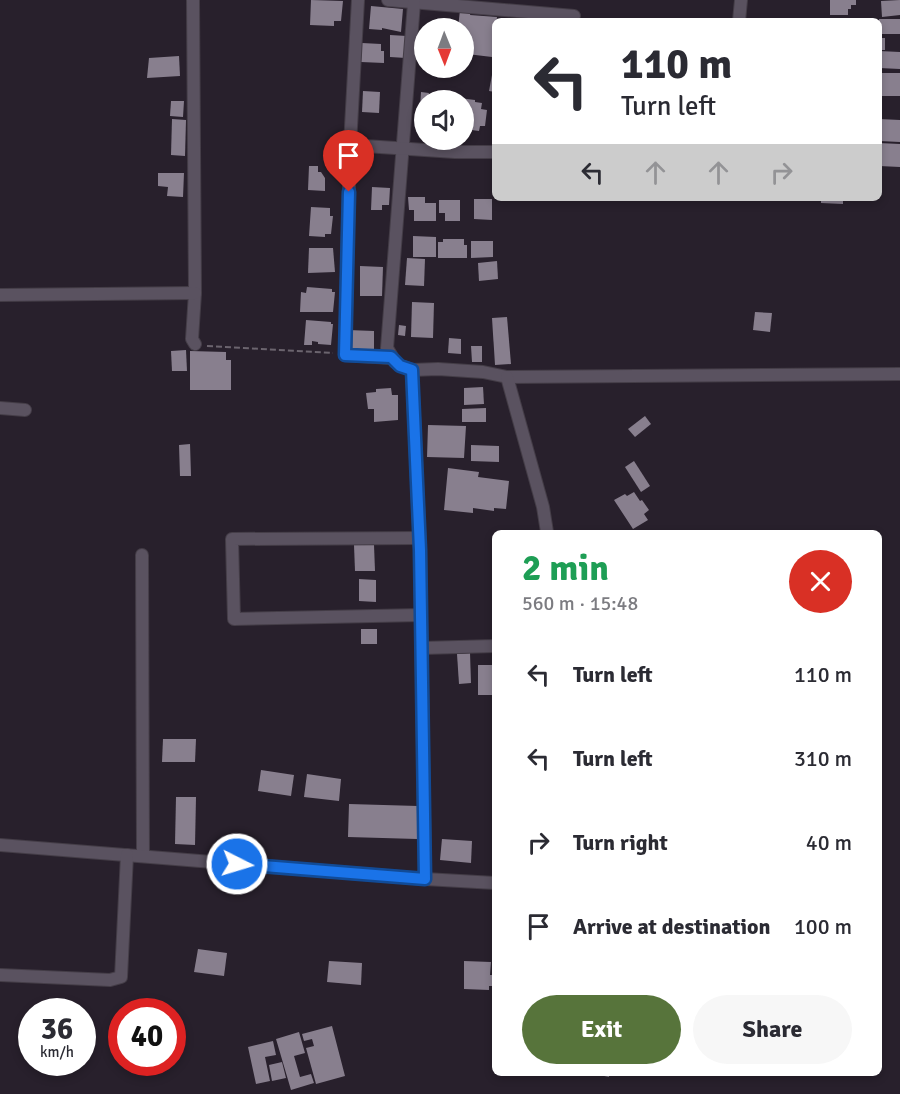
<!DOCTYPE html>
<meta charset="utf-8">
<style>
body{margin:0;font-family:Signika,sans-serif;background:#f7f7f7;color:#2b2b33;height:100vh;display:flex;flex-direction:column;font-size:22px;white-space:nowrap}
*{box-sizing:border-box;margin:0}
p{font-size:20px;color:#7c7c81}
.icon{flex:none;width:33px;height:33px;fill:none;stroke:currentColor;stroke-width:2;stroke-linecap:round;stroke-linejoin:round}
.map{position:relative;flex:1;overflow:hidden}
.details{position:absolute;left:492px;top:530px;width:390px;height:546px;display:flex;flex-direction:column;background:#fff;border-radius:9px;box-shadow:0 3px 9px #0003}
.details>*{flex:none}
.top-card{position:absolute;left:492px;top:18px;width:390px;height:183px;border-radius:9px;box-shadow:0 3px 9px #0003;background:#fff;color:#2b2b33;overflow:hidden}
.needle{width:39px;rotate:179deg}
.fabs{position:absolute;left:414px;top:18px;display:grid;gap:12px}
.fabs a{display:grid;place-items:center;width:60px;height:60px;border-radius:50%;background:#fff;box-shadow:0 3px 9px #0003;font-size:30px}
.speed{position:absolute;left:18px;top:998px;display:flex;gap:12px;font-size:30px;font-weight:700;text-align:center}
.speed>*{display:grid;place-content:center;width:78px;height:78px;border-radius:50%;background:#fff;box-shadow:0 3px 9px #0003;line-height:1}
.speed small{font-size:15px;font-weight:400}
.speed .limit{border:9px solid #d22;background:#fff;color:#111}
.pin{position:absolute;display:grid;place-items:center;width:51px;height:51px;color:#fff;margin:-62px -26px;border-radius:50% 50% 50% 0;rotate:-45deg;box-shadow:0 0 6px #0007}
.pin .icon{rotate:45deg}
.me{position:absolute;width:66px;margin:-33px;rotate:95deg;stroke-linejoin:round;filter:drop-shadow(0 0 4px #0008)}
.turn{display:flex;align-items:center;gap:21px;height:126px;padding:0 30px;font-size:27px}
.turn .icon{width:78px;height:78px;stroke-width:2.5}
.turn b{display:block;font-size:42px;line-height:51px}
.lanes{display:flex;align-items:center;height:57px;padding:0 30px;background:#0003;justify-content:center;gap:30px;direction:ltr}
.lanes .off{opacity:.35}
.round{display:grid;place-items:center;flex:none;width:63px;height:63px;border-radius:32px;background:#f7f7f7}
.head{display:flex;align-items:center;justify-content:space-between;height:102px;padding:0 30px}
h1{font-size:36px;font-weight:700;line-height:45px;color:#1e9e55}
.button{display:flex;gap:12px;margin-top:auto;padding:12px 30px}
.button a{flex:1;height:69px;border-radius:36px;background:#57743b;color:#fff;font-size:24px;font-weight:700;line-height:69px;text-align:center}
.button a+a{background:#f7f7f7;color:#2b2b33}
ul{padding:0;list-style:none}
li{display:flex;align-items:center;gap:18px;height:84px;padding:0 30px}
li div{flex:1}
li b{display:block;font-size:22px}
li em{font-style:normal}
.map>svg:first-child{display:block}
</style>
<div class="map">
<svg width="900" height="1094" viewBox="0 0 900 1094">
<rect width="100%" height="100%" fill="#28202c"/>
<g fill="#887f8e">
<path d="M311,0L343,1L341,21H334V26L310,25Z"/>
<path d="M830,0H856V5H851V9H848V15H830Z"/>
<path d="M900,0V15L882,17L881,1Z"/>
<path d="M371,6L403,9L401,32L382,28V30L369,29Z"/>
<path d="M460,10L471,11L470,15L497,17L492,57L467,54L469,32L458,28Z"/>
<rect x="879" y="19" width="21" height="15"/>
<path d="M422,31H424V65H420V55H422Z"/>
<path d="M390,35L407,36L406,58L390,57Z"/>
<rect x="879" y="38" width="6" height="12"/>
<path d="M362,43L381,44V51H384V63L361,62Z"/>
<path d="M879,51L900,52V69L879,68Z"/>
<path d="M179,56L180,76L147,78L149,58Z"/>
<rect x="879" y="73" width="21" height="23"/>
<path d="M492,75L495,76V92L489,91Z"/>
<path d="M363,91L380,92L379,113L362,112Z"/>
<path d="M421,92L429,93L428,97L446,98V100H424V126L419,125Z"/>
<path d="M459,98L475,100V102L482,103L481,109L487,110L485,126H480L479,131L464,129V100H458Z"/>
<path d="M171,101H184L183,117L170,116Z"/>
<path d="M172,119L186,120L185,156L171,155Z"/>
<path d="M879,119L900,120V142L879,141Z"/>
<path d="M879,143L900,144V167L879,166Z"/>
<path d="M309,166H318V172H321L325,178V191L308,190Z"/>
<path d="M158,173H184L183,197L167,196L168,187L158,186Z"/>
<path d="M372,187L390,188L389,205H382V210H371Z"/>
<path d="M408,197H425V203H436V221H414V210H409Z"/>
<path d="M821,198H843V204L821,203Z"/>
<path d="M474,199H492V220L474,219Z"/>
<path d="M439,200H460V221H445V213H439Z"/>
<path d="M311,207L330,208V216H333L331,234H325V237L309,236Z"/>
<path d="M413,236L436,237V257H413Z"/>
<path d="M443,239H464V245H467V258H438V242H443Z"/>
<path d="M471,241H493V257L471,258Z"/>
<path d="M309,248H333L335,272L308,273Z"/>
<path d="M407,258L425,259L424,286L405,285Z"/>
<path d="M497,261L498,279L479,281L478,263Z"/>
<path d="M360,266L383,267L382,296H360Z"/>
<path d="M307,287L332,289V292H335L333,312H300L301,292L306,293Z"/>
<path d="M412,302L434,303L433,338L411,337Z"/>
<path d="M755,312L772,313L770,332L753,330Z"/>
<path d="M507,317L511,364L495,365L492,318Z"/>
<path d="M306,320L331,322V324H333L331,345L318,344V342L312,341V345H304Z"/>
<path d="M399,325L406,326L405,336L398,335Z"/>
<path d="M348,330L374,331V351L348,350Z"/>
<path d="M449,338L461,339V354L448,353Z"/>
<path d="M471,346H482V362H472Z"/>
<path d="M186,350L187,371H172L171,351Z"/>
<path d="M190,351L226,352V360H231V390H190Z"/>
<path d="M483,387L484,404L464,405V388Z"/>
<path d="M391,388L392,395H398V420L374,422V409H368L366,393L376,392V389Z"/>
<path d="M486,408V422H462V409Z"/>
<path d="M645,416L651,424L635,437L628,429Z"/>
<path d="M428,425L466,426L464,458L427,457Z"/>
<path d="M190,444L191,476H180L179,445Z"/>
<path d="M471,445L499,446V462L471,461Z"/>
<path d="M634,461L650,486L641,492L625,467Z"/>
<path d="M448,468L479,472L478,477L509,481L506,509L494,508V511L473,508V513L444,510Z"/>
<path d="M634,492L640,501L642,500L649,510L644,514L648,520L633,529L614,500L625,494L627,496Z"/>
<path d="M354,545H374L375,571H355Z"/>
<path d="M359,579L376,580V602L359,601Z"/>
<rect x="361" y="629" width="16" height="15"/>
<path d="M470,653L471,683L459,684L457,654Z"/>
<rect x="478" y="665" width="17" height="30"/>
<path d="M163,739H196L195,762H162Z"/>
<path d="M261,770L294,775L291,796L258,791Z"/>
<path d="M307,774L341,779L339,801L304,797Z"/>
<path d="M176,797H196L195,845L175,844Z"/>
<path d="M349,804L418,806L417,839L348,837Z"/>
<path d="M442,839L472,841L471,863L440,860Z"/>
<path d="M198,949L227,953L224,976L194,972Z"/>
<path d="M329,961L362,963L361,985L327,982Z"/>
<path d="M464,961L491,962L490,975H495V986H489V990L464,989Z"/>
<path d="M332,1026L345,1076L316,1084L306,1048L314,1046L312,1039L304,1041L302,1034Z"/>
<path d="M299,1032L305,1053L294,1056L300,1077L311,1074L314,1083L291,1090L276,1039Z"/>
<path d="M273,1041L276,1055L265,1057L270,1081L256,1084L248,1047Z"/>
<path d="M282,1062L286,1078L272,1081L269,1065Z"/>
<path d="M585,1072H609V1077Z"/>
</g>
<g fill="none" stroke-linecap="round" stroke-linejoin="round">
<g stroke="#443d47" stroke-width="14">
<g id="minor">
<path d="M193,0L195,293L192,339L195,344"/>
<path d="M358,0L350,145L345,355L391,358"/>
<path d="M388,0L574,16"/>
<path d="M414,3L387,348L395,362L401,366L412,370L438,369L483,372L507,377L900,374"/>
<path d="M739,21L741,0"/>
<path d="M350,145L455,152H495"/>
<path d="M0,295L195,293"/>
<path d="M412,370L420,550L425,879"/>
<path d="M507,377L543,507L547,532"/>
<path d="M0,408L25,410"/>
<path d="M419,538L232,539L234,619L421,615"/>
<path d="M142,555L143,856"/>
<path d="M422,648L495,646"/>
<path d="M0,845L425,879L495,883"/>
<path d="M0,975L110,980L121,977L127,855"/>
</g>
</g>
<path stroke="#6b646e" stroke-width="2" stroke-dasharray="6 3" stroke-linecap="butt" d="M207,346L333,353"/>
<use href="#minor" stroke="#5a5260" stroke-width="12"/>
</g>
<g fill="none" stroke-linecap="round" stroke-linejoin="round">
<g stroke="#114b97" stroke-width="15">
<path id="route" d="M237,864L425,879L420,550L412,370L400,366L391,357L345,355L349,192"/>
</g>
<use href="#route" stroke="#1a73e8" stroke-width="10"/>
</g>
</svg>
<div class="fabs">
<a><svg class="needle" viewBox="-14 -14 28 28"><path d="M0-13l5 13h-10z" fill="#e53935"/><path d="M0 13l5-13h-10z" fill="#7c7c81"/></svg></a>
<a><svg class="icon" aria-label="sound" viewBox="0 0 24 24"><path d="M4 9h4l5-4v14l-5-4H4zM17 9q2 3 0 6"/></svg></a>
</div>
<div class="speed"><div>36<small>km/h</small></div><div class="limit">40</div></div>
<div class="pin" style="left:349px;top:192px;background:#d93025"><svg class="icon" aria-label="arrive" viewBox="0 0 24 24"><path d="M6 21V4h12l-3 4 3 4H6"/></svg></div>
<svg class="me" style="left:237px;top:864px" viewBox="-20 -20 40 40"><circle r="17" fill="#1a73e8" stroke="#fff" stroke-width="3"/><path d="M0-11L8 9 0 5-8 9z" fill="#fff"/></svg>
<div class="top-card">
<div class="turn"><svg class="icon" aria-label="left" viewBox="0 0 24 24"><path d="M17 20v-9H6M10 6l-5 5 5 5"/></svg><div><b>110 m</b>Turn left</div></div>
<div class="lanes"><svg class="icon" aria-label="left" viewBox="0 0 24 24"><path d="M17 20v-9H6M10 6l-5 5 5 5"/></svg><svg class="icon off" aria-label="ahead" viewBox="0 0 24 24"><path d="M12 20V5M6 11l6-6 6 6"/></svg><svg class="icon off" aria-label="ahead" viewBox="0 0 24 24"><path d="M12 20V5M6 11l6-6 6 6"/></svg><svg class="icon off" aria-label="right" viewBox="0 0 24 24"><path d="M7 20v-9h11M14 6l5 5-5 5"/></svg></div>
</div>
<section class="details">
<div class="head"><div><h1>2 min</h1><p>560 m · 15:48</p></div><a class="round" style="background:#d93025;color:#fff"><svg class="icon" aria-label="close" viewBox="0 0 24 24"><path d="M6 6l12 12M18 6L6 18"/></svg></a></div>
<ul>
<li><svg class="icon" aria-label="left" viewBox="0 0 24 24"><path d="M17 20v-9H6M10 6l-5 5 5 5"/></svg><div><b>Turn left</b></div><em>110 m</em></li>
<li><svg class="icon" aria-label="left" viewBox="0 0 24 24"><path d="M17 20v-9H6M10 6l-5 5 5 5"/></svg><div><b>Turn left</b></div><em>310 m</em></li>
<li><svg class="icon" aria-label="right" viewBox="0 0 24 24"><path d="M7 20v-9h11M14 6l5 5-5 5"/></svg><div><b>Turn right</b></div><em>40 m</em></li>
<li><svg class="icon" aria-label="arrive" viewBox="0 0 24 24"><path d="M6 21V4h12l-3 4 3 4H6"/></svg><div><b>Arrive at destination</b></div><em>100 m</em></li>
</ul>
<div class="button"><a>Exit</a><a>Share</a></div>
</section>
</div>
